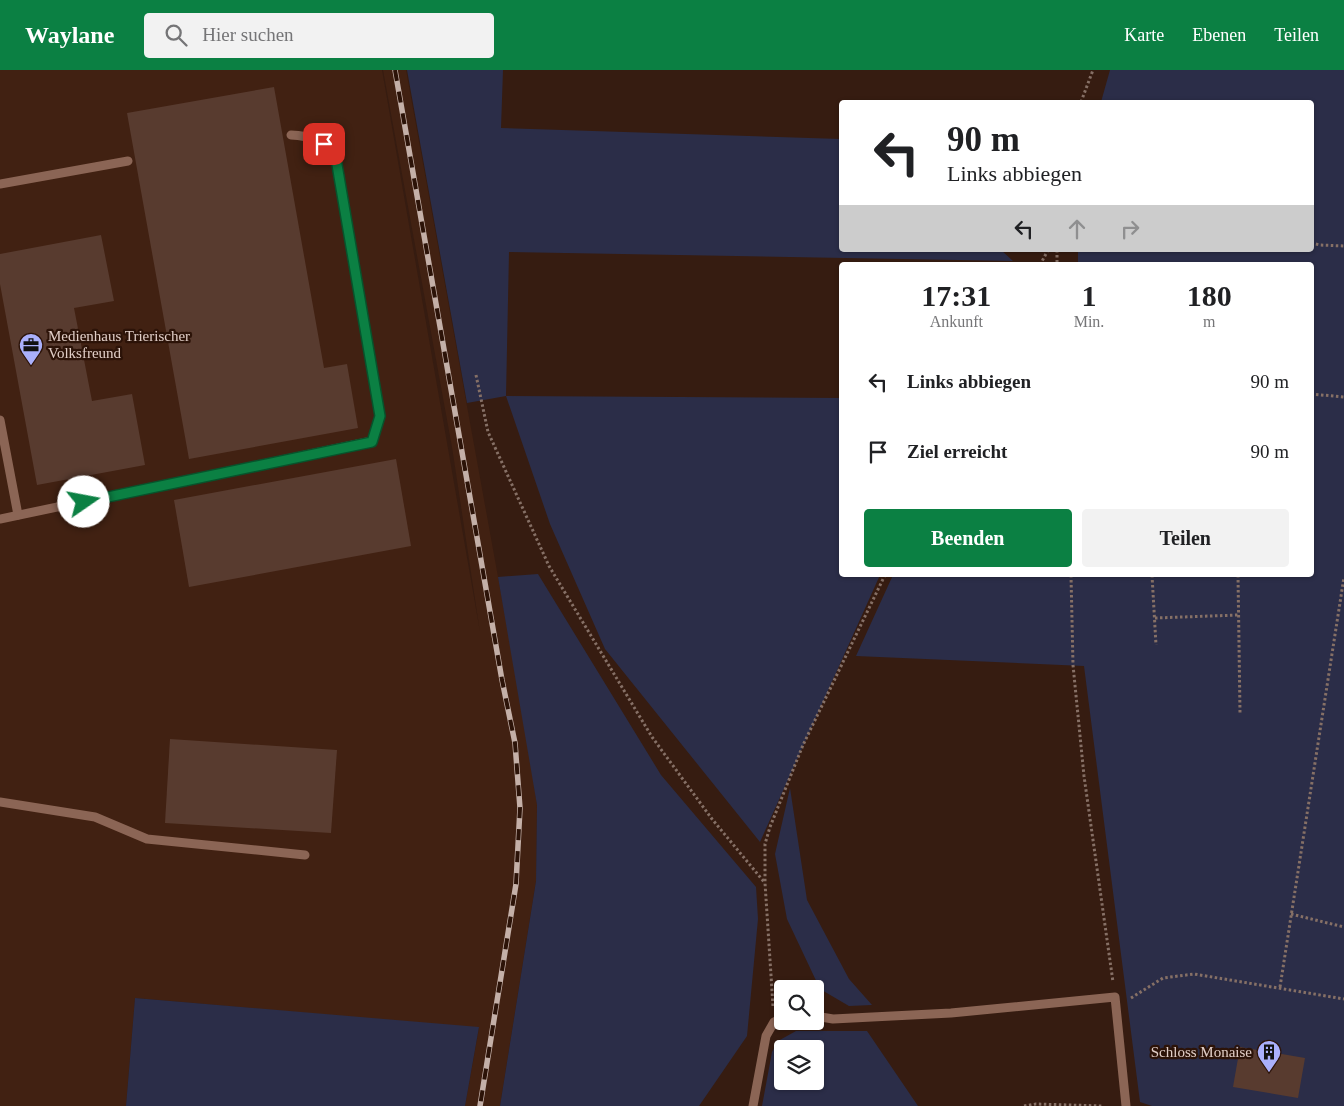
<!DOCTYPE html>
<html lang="de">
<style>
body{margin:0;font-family:Georgia,serif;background:#f2f2f2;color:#202124;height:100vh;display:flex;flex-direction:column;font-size:19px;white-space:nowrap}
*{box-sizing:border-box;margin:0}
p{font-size:16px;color:#757577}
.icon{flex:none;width:28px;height:28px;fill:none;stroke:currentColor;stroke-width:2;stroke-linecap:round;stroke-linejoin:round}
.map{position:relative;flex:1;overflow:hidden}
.sheet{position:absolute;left:839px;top:192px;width:475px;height:315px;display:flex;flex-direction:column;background:#fff;border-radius:5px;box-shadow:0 1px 4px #0004}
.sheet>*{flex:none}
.guide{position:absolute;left:839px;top:30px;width:475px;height:152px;border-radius:5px;box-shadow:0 1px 4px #0004;background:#fff;color:#202124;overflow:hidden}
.controls{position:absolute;left:774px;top:910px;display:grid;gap:10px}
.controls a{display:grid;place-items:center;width:50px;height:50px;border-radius:5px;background:#fff;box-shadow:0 1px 4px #0004;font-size:25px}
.pin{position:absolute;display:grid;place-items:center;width:42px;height:42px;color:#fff;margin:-21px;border-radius:10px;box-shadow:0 2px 8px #0006}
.me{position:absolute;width:55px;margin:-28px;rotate:78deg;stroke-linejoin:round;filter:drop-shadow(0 0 4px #0008)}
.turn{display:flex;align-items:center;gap:18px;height:105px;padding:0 25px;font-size:22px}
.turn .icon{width:65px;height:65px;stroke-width:2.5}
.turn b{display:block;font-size:35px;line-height:42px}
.lanes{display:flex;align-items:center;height:48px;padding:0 25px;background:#0003;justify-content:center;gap:25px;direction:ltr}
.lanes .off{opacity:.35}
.eta{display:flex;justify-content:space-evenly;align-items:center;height:85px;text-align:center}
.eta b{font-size:30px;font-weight:600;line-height:35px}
.cta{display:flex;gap:10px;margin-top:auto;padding:10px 25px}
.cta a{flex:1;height:58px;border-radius:5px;background:#0b8043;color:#fff;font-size:20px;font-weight:600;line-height:58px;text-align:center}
.cta a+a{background:#f2f2f2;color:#202124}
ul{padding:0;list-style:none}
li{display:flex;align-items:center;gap:15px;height:70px;padding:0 25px}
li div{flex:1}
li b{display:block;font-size:19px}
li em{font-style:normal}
header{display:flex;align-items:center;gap:30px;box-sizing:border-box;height:70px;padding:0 25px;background:#0b8043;color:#fff}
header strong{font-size:24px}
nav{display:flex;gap:28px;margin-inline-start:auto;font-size:18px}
.search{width:350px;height:45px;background:#f2f2f2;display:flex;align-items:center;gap:12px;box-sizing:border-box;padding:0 18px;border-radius:5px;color:#757577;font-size:19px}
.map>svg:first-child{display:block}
</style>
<header>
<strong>Waylane</strong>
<div class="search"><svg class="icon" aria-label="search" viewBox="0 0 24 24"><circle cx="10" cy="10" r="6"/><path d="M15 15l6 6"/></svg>Hier suchen</div>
<nav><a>Karte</a><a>Ebenen</a><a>Teilen</a></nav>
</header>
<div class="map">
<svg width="1344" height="1036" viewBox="0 0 1344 1036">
<rect width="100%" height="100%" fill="#361c11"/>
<path fill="#412112" d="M0,0H382L480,562L452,377L383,0H406L528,672L537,735L536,811L500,1036H465L479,958L135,928L126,1036H0Z"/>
<g fill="#2b2d48" fill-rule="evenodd">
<path d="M407,0H503L501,58L841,69V180H1001L1013,191L509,182L506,326L841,328V505H880L760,772L605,579L550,454L506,326L467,333Z"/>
<path d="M1110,0H1344V1036H1152L1140,1032L1084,596L856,586L893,505H1311V195H1078V180H1311V32H1101Z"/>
<path d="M538,504L661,705L756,817L758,849L747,966L699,1036H500L536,811L537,735L498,507Z"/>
<path d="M790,718L807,830L849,909L872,935L849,936L820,919L787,849L775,784Z"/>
<path d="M135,928L479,957L465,1036H126Z"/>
<path d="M796,961H867L918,1036H762L772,982L778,971ZM782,979H815V1011H782Z"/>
</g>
<g fill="#583b2f">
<path d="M274,17L324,298L347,294L358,358L189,389L127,43Z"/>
<path d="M101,165L114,231L74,238L92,331L132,324L145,395L37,415L0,214V184Z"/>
<path d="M396,389L411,476L189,517L174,430Z"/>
<path d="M170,669L337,680L331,763L165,753Z"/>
<path d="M1240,977L1305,988L1298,1028L1233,1017Z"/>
</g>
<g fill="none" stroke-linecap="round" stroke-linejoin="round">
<g stroke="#867066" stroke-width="3" stroke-dasharray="2.5 2.5" stroke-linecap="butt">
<path d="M1081,32L1093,0"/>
<path d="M1311,173L1320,175L1344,176"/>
<path d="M1057,180V195"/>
<path d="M1040,195L1048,180"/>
<path d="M476,305L488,362L549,496L652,667L712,749L765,813"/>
<path d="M1311,324L1344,327"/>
<path d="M1071,505L1073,595L1084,706L1113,912"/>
<path d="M1152,505L1156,575"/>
<path d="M1238,505L1240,643"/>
<path d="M1155,548L1238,545"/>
<path d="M1291,844L1344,857"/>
<path d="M1280,917L1344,507"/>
<path d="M1131,928L1163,908L1194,904L1344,929"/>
<path d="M773,936L765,813V774L770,757L803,675L885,505"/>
<path d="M1024,1036L1036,1034L1103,1036"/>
</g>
<g stroke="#8b6555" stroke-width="9">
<path d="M0,114L128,91"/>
<path d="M0,350L18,445"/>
<path d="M0,449L372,371L380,346L335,83C320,70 311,66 291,65"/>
<path d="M0,732L95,747L147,769L305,785"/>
<path d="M815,946L833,949L951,943L1115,927L1126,1036"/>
<path d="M753,1036L766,966L774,952L782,948"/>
</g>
<g stroke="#c4b0a8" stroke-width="5.5">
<path id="rail" d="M395,0L502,610L515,673L520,738L516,814L480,1036"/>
</g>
<use href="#rail" stroke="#2c1308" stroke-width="4" stroke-dasharray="11" stroke-linecap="butt"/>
</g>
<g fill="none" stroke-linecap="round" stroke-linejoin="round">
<g stroke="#07532c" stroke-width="12">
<path id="route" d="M84,432L372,372L380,346L335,83L324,74"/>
</g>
<use href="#route" stroke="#0b8043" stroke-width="9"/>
</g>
<defs>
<g id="office-pin" transform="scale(1.25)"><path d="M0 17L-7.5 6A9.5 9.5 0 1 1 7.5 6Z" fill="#aab0fb" stroke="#2c1308"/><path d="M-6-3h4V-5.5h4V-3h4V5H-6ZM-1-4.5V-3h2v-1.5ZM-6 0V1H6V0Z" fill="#111"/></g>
<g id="building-pin" transform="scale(1.25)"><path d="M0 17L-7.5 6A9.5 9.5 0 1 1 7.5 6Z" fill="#aab0fb" stroke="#2c1308"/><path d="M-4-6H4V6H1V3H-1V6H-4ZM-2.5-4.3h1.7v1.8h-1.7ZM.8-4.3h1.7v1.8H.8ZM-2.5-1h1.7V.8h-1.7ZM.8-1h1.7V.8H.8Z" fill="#111"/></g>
</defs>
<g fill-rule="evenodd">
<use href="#office-pin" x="31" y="275"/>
<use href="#building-pin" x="1269" y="982"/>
</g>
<g text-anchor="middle" stroke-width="4.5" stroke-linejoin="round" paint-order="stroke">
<g font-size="15" fill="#e1cec7" stroke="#2c1308" text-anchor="start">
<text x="48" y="271">Medienhaus Trierischer<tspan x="48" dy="17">Volksfreund</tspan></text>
<text x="1252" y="987" text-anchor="end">Schloss Monaise</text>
</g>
</g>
</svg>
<div class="controls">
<a><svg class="icon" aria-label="search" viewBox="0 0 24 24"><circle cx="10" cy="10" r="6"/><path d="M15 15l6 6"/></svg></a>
<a><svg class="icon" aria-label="layers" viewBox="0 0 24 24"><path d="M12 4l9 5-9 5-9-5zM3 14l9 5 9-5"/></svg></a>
</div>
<div class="pin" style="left:324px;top:74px;background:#d93025"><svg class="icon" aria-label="arrive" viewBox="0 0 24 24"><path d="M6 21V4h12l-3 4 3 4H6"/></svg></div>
<svg class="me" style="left:84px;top:432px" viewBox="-20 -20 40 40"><circle r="19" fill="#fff"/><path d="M0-13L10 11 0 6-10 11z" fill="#0b8043"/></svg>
<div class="guide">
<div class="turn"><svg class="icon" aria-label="left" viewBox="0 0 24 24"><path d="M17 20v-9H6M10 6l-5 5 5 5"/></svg><div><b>90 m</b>Links abbiegen</div></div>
<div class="lanes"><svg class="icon" aria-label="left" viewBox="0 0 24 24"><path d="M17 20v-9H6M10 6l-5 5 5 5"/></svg><svg class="icon off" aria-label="ahead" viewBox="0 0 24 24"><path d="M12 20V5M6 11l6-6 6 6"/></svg><svg class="icon off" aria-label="right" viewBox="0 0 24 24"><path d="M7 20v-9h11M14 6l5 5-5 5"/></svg></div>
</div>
<section class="sheet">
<div class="eta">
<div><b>17:31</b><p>Ankunft</p></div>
<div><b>1</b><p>Min.</p></div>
<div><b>180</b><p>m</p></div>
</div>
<ul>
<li><svg class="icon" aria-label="left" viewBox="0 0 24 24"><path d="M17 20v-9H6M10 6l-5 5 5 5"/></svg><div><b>Links abbiegen</b></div><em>90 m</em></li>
<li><svg class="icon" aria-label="arrive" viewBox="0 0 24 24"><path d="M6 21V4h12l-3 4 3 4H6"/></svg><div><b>Ziel erreicht</b></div><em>90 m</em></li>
</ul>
<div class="cta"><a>Beenden</a><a>Teilen</a></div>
</section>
</div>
